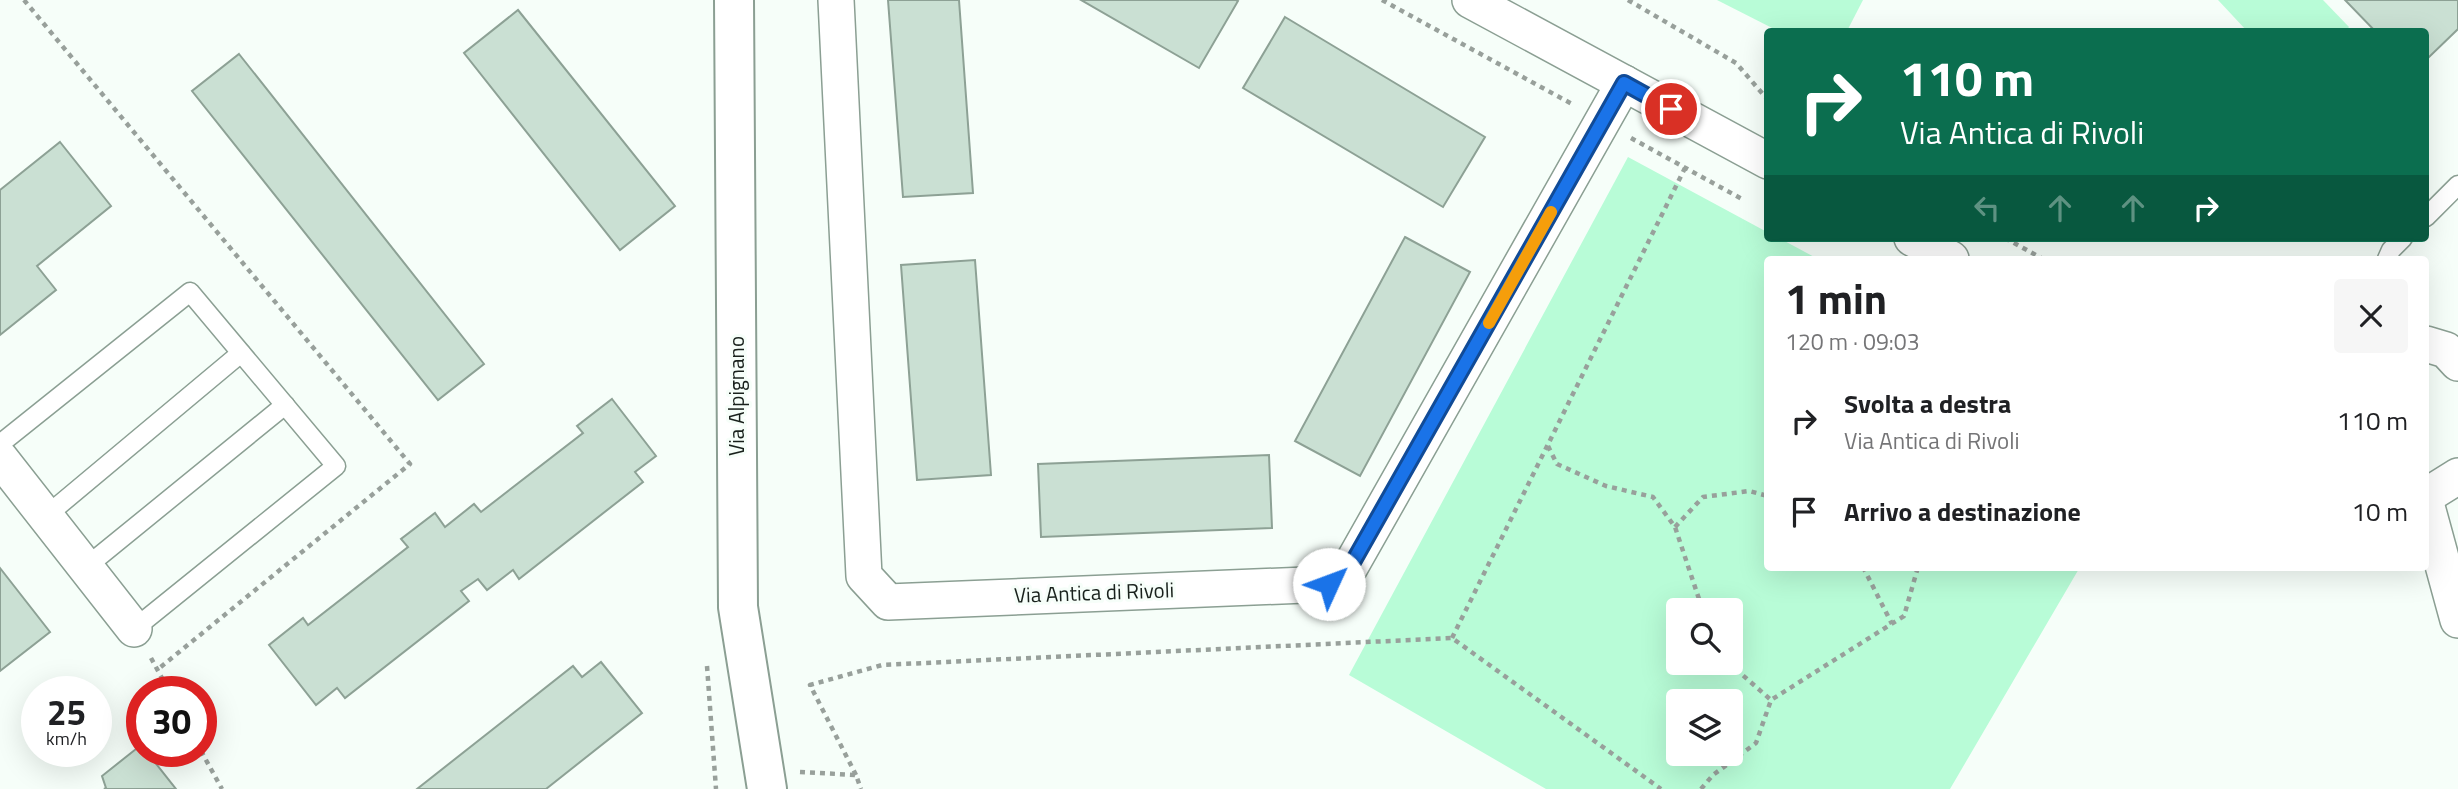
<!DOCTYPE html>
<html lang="it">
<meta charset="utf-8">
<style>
body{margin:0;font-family:"Titillium Web",sans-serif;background:#f6f6f6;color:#202124;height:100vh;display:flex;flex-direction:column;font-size:26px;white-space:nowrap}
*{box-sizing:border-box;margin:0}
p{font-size:23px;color:#757577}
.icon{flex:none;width:38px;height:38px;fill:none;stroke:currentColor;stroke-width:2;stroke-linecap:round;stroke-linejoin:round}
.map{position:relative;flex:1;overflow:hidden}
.drawer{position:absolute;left:1764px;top:256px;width:665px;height:315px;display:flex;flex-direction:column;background:#fff;border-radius:7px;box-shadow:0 7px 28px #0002}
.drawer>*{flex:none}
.hud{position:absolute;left:1764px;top:28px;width:665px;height:214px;border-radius:7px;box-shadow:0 7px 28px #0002;background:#0b6e4f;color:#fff;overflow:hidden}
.fabs{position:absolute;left:1666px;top:598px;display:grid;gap:14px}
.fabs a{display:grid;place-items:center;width:77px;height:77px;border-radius:7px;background:#fff;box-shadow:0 7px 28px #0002;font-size:35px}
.speed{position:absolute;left:21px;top:676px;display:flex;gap:14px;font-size:35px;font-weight:700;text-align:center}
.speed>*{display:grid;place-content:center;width:91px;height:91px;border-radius:50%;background:#fff;box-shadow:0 7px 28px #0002;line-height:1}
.speed small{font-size:18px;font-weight:400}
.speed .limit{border:10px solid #d22;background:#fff;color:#111}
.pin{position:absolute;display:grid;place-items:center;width:60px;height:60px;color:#fff;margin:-30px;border:4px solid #fff;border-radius:50%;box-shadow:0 2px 7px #0007}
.me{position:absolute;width:77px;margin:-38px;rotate:47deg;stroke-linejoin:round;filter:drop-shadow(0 0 5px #0008)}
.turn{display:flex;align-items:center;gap:24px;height:147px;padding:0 21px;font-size:32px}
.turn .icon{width:91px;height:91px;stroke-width:2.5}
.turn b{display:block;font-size:49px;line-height:60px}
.lanes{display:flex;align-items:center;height:66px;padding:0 21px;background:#0003;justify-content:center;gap:35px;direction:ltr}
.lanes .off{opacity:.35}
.round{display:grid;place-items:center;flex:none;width:74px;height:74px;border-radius:7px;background:#f6f6f6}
.headline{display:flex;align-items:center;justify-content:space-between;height:119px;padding:0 21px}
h1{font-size:42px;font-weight:700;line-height:52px}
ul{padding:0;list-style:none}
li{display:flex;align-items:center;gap:21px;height:91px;padding:0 21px}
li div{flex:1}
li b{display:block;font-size:26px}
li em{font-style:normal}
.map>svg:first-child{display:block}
</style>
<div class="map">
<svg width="2458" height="789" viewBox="0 0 2458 789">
<rect width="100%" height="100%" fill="#f6fef9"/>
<g fill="#b8fcd7" fill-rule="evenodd">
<path d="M1717,0H1863L1847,31H1778Z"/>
<path d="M2218,0H2323L2349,27L2345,32L2247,31Z"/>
<path d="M1628,157L1767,232L1768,238H1779L1818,259H1768V567H2080L1950,789H1546L1349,675ZM1678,611H1731V663H1678ZM1678,702H1731V754H1678Z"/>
</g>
<g fill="#cae0d3" stroke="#8da195" stroke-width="2">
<path d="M888,0H959L973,193L903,197Z"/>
<path d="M1081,0H1236L1238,1L1199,68Z"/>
<path d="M2345,0H2458V29L2426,60V32H2376Z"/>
<path d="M518,10L675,206L620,250L464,53Z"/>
<path d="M1285,17L1485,137L1443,207L1243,88Z"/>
<path d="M239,54L484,364L438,400L192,91Z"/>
<path d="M60,142L111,206L37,266L56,290L0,335V190Z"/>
<path d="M1405,237L1470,272L1360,476L1295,441Z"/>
<path d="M975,260L991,475L917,480L901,265Z"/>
<path d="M612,399L656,456L635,472L643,482L519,579L513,570L487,590L478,579L461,591L469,601L345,698L337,688L316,705L269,645L303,618L308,625L408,547L401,539L435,513L445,527L474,504L481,512L583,433L577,426Z"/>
<path d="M1269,455L1272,528L1041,537L1038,464Z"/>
<path d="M0,568L50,632L0,671Z"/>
<path d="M601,662L642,713L546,789H417L573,666L582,677Z"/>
<path d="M141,745L142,751H146L176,789H104L106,788L102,776Z"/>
</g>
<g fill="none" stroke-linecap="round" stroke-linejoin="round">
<g stroke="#8b9f93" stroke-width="21">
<g id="service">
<path d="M2426,217L2458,185"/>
<path d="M2387,259L2391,250L2403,238"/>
<path d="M0,444L190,292L336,466L134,629"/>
<path d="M46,516L241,353"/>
<path d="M86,567L285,405"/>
</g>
</g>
<g stroke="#8b9f93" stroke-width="38">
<g id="minor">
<path d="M836,0L864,576L888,602L1329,584L1349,569L1624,83"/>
<path d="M1470,0L1768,161"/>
<path d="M1912,238L1951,259"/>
<path d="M2426,344L2446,350L2458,363"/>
<path d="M0,458L134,629"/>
<path d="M2426,496L2458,476"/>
<path d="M2426,503L2458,620"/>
</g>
</g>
<g stroke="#8b9f93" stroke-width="42">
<path id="tertiary" d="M734,0L738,607L767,789"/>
</g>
<g stroke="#98a09b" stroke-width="4.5" stroke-dasharray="5 5" stroke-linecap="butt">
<path d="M24,0L410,464L157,670"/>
<path d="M1382,0L1572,104"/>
<path d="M1628,0L1736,63L1768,100"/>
<path d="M1631,138L1742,199"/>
<path d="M2005,238L2043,259"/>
<path d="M1548,446L1557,464L1606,486L1653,497L1675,527L1703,611"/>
<path d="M1675,527L1703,497L1749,491L1768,496"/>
<path d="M1863,567L1892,624"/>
<path d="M1452,638L1685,168"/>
<path d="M151,658L169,691"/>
<path d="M1731,660L1738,671L1771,700"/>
<path d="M707,666L716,789"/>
<path d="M201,751L222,789"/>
<path d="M800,772L856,775L861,789"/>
<path d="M856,775L810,685L882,665L1452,638L1661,789"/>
<path d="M1701,789L1713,775L1756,743L1771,700L1904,616L1918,567"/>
</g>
<use href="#service" stroke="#fff" stroke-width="18"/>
<use href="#minor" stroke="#fff" stroke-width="35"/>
<use href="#tertiary" stroke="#fff" stroke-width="38"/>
</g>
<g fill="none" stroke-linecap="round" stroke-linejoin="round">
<g stroke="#114b97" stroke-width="18">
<path id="route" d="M1329,584L1349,569L1624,83L1671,109"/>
</g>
<use href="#route" stroke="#1a73e8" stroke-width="12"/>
<path stroke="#f59e0b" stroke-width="12" d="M1489,323L1551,212"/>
</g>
<g text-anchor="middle" stroke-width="6" stroke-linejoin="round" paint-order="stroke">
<g font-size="21" fill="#19211c" stroke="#f6fef9">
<text transform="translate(737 396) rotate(-90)" y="7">Via Alpignano</text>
<text transform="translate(1094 593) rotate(-2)" y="7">Via Antica di Rivoli</text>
</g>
</g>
</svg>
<div class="fabs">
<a><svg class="icon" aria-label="search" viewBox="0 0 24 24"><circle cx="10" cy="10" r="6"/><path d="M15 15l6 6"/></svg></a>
<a><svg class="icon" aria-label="layers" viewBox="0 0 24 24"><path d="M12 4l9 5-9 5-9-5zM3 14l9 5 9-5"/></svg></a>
</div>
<div class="speed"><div>25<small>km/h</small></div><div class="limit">30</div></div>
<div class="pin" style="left:1671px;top:109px;background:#d93025"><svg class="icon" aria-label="arrive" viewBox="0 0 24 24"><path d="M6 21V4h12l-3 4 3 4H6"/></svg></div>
<svg class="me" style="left:1329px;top:584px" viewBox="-20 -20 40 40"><circle r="19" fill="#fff"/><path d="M0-13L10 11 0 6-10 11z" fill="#1a73e8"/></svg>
<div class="hud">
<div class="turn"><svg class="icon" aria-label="right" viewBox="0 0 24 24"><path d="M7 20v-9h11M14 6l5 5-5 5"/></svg><div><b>110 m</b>Via Antica di Rivoli</div></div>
<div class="lanes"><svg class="icon off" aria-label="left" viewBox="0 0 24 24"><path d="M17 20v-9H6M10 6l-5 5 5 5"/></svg><svg class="icon off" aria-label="ahead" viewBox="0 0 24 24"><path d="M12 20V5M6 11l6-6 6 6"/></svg><svg class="icon off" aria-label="ahead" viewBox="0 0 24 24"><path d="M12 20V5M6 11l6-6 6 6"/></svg><svg class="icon" aria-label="right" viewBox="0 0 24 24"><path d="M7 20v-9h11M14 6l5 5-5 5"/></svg></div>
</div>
<section class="drawer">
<div class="headline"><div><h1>1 min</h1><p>120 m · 09:03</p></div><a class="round"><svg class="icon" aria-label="close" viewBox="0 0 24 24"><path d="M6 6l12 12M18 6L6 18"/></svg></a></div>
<ul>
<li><svg class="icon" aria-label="right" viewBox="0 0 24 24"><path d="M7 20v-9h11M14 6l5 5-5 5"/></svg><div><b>Svolta a destra</b><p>Via Antica di Rivoli</p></div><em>110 m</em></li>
<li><svg class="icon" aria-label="arrive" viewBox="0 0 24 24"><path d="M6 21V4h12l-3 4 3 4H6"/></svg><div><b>Arrivo a destinazione</b></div><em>10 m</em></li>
</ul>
</section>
</div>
